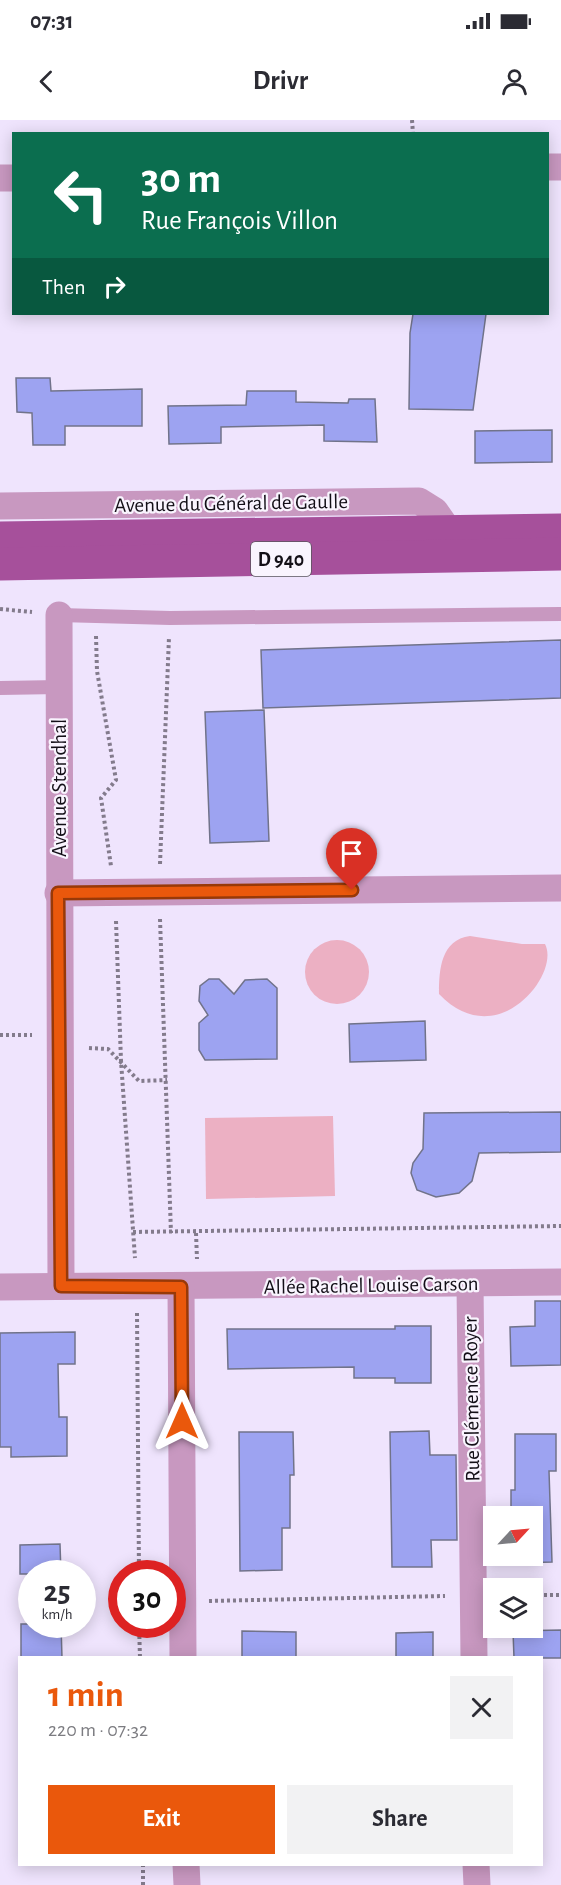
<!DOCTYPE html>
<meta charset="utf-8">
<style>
body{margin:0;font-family:"Alegreya Sans",sans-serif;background:#f2f2f3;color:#2b2b33;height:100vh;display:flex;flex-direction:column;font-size:22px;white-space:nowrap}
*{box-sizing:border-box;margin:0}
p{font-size:20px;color:#7c7c81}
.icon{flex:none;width:33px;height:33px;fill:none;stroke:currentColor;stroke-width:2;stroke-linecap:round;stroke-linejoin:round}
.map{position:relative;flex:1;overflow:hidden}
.side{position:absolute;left:18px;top:1536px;width:525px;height:210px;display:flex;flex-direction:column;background:#fff;border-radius:0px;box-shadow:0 3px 15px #0003}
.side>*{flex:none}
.banner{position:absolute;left:12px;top:12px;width:537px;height:183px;border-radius:0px;box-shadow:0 3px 15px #0003;background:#0b6e4f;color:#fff;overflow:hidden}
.needle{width:39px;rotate:64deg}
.buttons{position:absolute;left:483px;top:1386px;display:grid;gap:12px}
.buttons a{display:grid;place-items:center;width:60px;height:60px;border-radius:0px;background:#fff;box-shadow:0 3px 15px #0003;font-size:30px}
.speed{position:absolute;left:18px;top:1440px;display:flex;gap:12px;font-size:30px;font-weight:700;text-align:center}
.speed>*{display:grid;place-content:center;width:78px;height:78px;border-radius:50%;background:#fff;box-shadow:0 3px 15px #0003;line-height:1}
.speed small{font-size:15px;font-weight:400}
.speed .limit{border:9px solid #d22;background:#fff;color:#111}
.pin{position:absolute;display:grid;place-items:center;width:51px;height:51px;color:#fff;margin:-62px -26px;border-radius:50% 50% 50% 0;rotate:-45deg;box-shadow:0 0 6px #0007}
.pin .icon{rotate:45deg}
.me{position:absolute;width:66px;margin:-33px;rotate:0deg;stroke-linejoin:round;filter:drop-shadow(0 0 4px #0008)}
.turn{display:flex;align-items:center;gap:21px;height:126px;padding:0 30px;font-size:27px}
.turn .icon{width:78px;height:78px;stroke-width:2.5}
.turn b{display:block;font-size:42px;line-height:51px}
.then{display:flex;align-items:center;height:57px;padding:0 30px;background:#0003;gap:12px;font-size:22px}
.round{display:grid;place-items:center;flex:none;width:63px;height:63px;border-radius:0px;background:#f2f2f3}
.head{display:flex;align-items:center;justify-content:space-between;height:102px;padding:0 30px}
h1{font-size:36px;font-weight:700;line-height:45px;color:#ea580c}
.action{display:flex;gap:12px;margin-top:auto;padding:12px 30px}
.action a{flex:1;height:69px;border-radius:0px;background:#ea580c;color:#fff;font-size:24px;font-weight:700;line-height:69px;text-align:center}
.action a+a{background:#f2f2f3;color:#2b2b33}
.status{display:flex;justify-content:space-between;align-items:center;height:42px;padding:0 30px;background:#fff;direction:ltr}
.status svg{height:16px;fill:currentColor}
header{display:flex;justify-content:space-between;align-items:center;height:78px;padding:0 30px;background:#fff;font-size:27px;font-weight:700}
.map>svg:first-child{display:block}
</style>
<div class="status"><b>07:31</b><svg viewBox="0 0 49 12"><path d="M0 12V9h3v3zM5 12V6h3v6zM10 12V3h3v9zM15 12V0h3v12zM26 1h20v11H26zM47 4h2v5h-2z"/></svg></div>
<header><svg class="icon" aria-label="back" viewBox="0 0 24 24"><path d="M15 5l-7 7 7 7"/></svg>Drivr<svg class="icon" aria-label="person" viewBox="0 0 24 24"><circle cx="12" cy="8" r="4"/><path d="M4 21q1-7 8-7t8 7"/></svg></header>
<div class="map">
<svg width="561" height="1765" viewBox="0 0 561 1765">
<rect width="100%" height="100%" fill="#efe4fd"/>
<g fill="#ecb0c3">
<path d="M470,816L522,824H545C561,854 497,935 439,874C439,849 441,820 470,816Z"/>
<circle cx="337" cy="852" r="32"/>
<path d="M333,996L335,1076L206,1079L205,998Z"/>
</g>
<g fill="#9da3f1" stroke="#71738a" stroke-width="1.5">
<path d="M413,194H486L473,290L409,289L410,213Z"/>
<path d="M16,258H50L51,271L142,269V306H65V325H33L32,293L17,292Z"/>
<path d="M247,271H296V282L348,283L349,279H375L377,322L324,321V305L221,307V323L169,324L168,286L246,285Z"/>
<path d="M552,310V342L475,343V311Z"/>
<path d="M561,520V578L263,588L261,530Z"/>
<path d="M264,590L269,721L210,723L205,592Z"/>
<path d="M209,859H219L234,874L245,860L267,859L277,868V939L205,940L199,930V903L208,895L199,881L200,866Z"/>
<path d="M425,901L426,940L350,942L349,904Z"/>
<path d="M561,992V1032L479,1033L472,1061L459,1073L436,1077L417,1070L411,1053L413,1043L423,1029L424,993Z"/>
<path d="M535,1181H561V1245L511,1246L510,1207L535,1206Z"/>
<path d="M395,1206H431V1263H395V1258H354V1247L228,1249L227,1209H395Z"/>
<path d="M75,1212V1244H58L59,1297H67V1336L11,1337V1327H0V1213Z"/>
<path d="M429,1311L430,1335H456L457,1420H431L432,1447H392L390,1312Z"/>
<path d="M239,1312H293L294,1355H290V1408H282V1450L240,1451Z"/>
<path d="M515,1314H556V1351H549L552,1442L511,1443V1436H532V1396H511V1370H515Z"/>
<path d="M60,1424L61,1454H20V1425Z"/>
<path d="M21,1504H61L62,1538H21Z"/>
<path d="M561,1510V1538H514L513,1511Z"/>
<path d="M242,1511L296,1512V1538H242Z"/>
<path d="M433,1512V1538H396V1513Z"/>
</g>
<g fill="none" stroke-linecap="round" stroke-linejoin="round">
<g stroke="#837b8c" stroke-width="4" stroke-dasharray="3 3" stroke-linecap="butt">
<path d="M412,0L413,14"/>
<path d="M0,489L32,492"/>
<path d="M96,516L97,551L116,660L101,678L111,746"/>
<path d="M160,744L169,517"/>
<path d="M160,799L171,1113"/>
<path d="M116,801L121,941L135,1138"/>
<path d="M0,915H32"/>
<path d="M89,928L108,929L139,961L167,960"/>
<path d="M133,1112L561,1106"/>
<path d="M196,1113L197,1139"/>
<path d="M137,1193L139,1454"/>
<path d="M532,1475H561"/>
<path d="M209,1481L445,1476"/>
<path d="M139,1504L140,1538"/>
<path d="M143,1744V1765"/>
</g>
<g stroke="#c898c0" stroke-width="14">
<path d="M59,495L170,498L561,494"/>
<path d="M0,568L59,567"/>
</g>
<g stroke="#c898c0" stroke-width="27">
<path d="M548,47H561"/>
<path d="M0,58H14"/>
<path d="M0,386L419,381L435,391L449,411"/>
<path d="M59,495L61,1166"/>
<path d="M58,773L561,768"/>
<path d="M470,1164L474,1538"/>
<path d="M0,1167L561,1162"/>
<path d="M181,1167L183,1538"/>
<path d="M186,1744L187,1765"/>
<path d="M476,1744L477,1765"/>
</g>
<g stroke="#a6509b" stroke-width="33">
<path d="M0,418L561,410"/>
<path d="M0,444L561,434"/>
</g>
</g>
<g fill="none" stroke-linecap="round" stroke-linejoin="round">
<g stroke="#983908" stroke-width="15">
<path id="route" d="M182,1301L181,1167L61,1166L58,773L352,770"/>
</g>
<use href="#route" stroke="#ea580c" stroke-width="10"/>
</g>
<g text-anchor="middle" stroke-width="4.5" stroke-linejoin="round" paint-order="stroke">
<rect fill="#f9f4fe" stroke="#58545c" stroke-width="1.5" x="251" y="422" width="60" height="34" rx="4.5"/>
<g font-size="20" font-weight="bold" fill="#130f17">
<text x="281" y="446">D 940</text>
</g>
<g font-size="21" fill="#130f17" stroke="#f9f4fe">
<text transform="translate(231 383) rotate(-1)" y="7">Avenue du Général de Gaulle</text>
<text transform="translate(59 668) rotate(-90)" y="7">Avenue Stendhal</text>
<text transform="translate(371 1165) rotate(-1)" y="7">Allée Rachel Louise Carson</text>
<text transform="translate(471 1279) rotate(-91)" y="7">Rue Clémence Royer</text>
</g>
</g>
</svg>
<div class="buttons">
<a><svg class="needle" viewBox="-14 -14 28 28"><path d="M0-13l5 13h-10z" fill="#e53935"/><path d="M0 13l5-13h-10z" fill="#7c7c81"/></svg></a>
<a><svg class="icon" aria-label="layers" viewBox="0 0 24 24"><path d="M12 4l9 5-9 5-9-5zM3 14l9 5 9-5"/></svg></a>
</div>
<div class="speed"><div>25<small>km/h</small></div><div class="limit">30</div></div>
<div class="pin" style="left:352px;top:770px;background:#d93025"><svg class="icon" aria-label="arrive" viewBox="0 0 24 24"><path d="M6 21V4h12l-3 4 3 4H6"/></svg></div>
<svg class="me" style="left:182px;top:1301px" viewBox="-20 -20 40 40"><path d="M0-17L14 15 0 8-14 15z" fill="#ea580c" stroke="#fff" stroke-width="4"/></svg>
<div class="banner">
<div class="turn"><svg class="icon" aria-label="left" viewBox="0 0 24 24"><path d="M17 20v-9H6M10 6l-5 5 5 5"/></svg><div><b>30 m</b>Rue François Villon</div></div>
<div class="then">Then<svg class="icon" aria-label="right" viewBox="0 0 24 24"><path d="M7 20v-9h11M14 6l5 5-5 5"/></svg></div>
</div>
<section class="side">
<div class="head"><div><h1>1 min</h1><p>220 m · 07:32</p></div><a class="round"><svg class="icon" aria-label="close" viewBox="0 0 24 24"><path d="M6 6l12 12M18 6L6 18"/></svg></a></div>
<div class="action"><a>Exit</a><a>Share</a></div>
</section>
</div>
